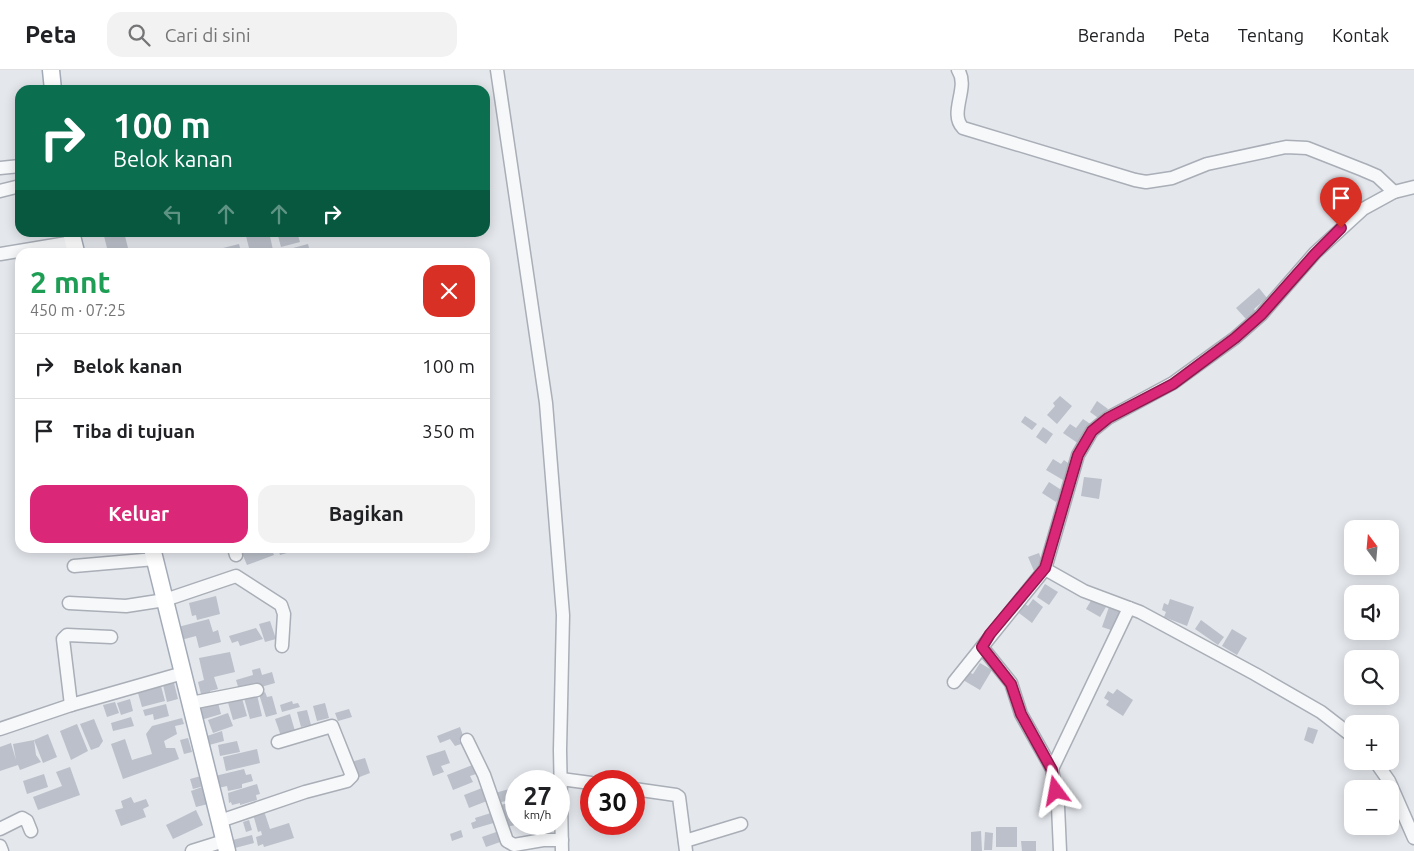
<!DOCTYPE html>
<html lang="id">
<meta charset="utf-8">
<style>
body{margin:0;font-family:Ubuntu,sans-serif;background:#f2f2f2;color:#202124;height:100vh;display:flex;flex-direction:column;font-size:19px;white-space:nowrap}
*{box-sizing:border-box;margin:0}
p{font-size:16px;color:#757577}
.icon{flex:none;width:28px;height:28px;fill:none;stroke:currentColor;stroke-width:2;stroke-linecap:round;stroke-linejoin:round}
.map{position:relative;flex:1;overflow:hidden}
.sheet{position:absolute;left:15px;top:178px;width:475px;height:305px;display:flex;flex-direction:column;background:#fff;border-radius:15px;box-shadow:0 2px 12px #0003}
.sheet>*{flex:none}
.top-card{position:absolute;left:15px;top:15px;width:475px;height:152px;border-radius:15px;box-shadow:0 2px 12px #0003;background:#0b6e4f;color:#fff;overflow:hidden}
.needle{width:32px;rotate:344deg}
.buttons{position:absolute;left:1344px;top:450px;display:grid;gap:10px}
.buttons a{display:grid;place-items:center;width:55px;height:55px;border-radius:10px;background:#fff;box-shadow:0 2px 12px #0003;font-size:25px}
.speed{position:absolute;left:505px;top:700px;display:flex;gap:10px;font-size:25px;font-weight:700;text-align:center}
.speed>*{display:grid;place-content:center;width:65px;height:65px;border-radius:50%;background:#fff;box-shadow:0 2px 12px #0003;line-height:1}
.speed small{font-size:12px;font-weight:400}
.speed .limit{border:8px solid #d22;background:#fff;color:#111}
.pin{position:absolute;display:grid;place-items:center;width:42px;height:42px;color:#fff;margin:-51px -21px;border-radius:50% 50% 50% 0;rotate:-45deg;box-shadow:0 0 5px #0007}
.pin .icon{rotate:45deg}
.me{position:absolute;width:55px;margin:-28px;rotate:347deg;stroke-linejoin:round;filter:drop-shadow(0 0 4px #0008)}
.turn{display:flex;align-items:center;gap:18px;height:105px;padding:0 15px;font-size:22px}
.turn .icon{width:65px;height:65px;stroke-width:2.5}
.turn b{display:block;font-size:35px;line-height:42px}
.lanes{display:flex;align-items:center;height:48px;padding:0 15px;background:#0003;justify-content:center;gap:25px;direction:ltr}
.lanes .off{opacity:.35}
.round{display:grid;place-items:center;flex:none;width:52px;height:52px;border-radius:15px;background:#f2f2f2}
.summary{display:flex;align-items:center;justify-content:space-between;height:85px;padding:0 15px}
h1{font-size:30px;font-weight:700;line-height:38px;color:#1e9e55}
.cta{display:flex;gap:10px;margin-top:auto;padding:10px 15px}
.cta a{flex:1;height:58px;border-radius:15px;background:#db2777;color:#fff;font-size:20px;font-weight:700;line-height:58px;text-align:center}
.cta a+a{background:#f2f2f2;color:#202124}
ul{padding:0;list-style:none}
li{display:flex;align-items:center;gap:15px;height:65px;padding:0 15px;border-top:1px solid #e0e0e0}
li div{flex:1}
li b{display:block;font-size:19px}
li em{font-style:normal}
header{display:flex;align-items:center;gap:30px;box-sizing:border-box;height:70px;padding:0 25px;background:#fff;border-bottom:1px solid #e0e0e0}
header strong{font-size:24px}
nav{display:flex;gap:28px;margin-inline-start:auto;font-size:18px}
.search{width:350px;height:45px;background:#f2f2f2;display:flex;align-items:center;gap:12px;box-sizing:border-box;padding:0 18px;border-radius:15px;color:#757577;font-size:19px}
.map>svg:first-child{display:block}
</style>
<header>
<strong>Peta</strong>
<div class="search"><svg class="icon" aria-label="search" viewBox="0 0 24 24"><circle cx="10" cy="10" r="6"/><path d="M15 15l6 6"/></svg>Cari di sini</div>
<nav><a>Beranda</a><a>Peta</a><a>Tentang</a><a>Kontak</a></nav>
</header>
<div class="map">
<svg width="1414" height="781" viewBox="0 0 1414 781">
<rect width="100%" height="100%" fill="#e4e7ec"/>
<g fill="#bbc0ca">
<path d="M103,162H124L129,182H108Z"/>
<path d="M245,162H269L273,180L250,182Z"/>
<path d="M277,162H297L300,172L281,177Z"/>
<path d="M239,174L241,182H220L219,179Z"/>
<path d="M308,174L310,182H278Z"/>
<path d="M1259,218L1267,228L1254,239L1257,243L1246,249L1236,238Z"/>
<path d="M1060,326L1072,336L1057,354L1047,345L1055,336L1053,333Z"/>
<path d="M1097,331L1108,339L1101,350L1090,342Z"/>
<path d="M1025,346L1037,354L1032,360L1021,352Z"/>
<path d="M1083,349L1092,355L1079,374L1063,363L1070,354L1076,358Z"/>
<path d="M1043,357L1053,364L1046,374L1036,367Z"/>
<path d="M1053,389L1061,394L1064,390L1072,396L1063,410L1046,400Z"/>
<path d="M1084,407L1102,409L1099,429L1081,426Z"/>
<path d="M1049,412L1063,421L1056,432L1042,423Z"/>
<path d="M256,478H271L274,485L247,495L242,483Z"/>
<path d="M278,478H296L297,480L280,485Z"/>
<path d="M1039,483L1044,497L1034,501L1028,487Z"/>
<path d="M1045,514L1058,522L1049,535L1037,527Z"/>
<path d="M216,526L220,544L197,550L196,545L192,546L189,533Z"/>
<path d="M1033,529L1043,537L1032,553L1019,543L1025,534L1028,536Z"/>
<path d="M1092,529L1106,537L1100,547L1086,539Z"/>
<path d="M1170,529L1194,537L1187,556L1164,547L1166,542L1162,540L1164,533L1168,535Z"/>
<path d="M1109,537L1122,541L1114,561L1102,557Z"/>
<path d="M209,549L213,562L218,560L221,572L199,578L196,566L181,570L178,557Z"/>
<path d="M1201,550L1224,567L1218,575L1195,559Z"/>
<path d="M270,551L276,569L265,572L259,554Z"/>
<path d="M256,558L263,569L240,576L238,571L232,573L229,566Z"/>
<path d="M1232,559L1247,568L1237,585L1222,576Z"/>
<path d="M230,582L235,602L214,607L218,619L210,621L211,626L202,628L198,612L204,610L199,588Z"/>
<path d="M980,593L992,600L980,620L963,610L968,602L973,604Z"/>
<path d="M260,598L262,605L272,602L275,613L240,623L236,610L253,605L252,600Z"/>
<path d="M174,613L178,629L167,632L163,615Z"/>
<path d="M161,616L165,631L142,637L138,623Z"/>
<path d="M1117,619L1133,630L1123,646L1106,635L1109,631L1104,628L1108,621L1113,624Z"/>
<path d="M265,622L267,627L272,626L277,644L266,647L259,624Z"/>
<path d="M241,625L247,646L233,650L227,629Z"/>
<path d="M257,625L262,646L250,649L244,628Z"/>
<path d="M130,629L133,641L121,645L117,633Z"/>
<path d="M217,629L221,644L201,650L197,635Z"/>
<path d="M292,631L293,634L298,633L300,637L282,642L280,635Z"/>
<path d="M115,632L119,643L107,647L103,635Z"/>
<path d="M325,633L329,648L317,651L313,636Z"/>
<path d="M166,634L169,646L154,650L153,644L145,646L143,640Z"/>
<path d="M349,639L352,647L338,651L335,643Z"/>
<path d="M307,640L311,655L301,657L297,642Z"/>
<path d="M228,643L233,656L213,663L208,650Z"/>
<path d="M290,644L295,661L281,666L275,649Z"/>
<path d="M131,647L134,656L113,661L111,653Z"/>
<path d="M182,648L184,654L175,656L177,664L164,671L166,678H175L179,689L123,709L111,674L125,669L132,690L152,684L146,664L152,656Z"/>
<path d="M94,649L103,671L99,677L91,680L80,654Z"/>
<path d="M77,654L88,681L71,690L60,661Z"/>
<path d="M460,657L464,668L459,670L461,674L455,676L450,669L440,673L437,666Z"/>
<path d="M1308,657L1318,660L1313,674L1304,670Z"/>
<path d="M222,661L224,671L209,675L207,666Z"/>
<path d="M48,664L57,687L43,693L34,670Z"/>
<path d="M188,668L192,682L184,684L180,670Z"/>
<path d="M34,670L36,685L41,692L20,700L18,695L0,701V677L11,673L16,690L13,674Z"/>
<path d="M237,671L240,682L220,686L218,675Z"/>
<path d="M257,679L260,693L226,701L223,687Z"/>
<path d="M445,680L450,693L441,696L444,702L433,706L426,686Z"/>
<path d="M365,688L370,703L357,708L351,692Z"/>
<path d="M475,694L479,703L470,706L473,712L453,720L447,705Z"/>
<path d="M70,697L80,725L38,740L33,727L62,716L56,702Z"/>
<path d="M244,699L246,705L251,704L253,711L242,714V718L228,721L227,716L218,718L215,706Z"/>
<path d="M44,704L48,717L27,724L23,711Z"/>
<path d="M201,706L204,716L193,719L190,709Z"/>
<path d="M257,714L260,724L256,725L257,730L240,735V733L232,735L231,732L229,733L228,723Z"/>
<path d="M202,717L208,734L196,737L191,721Z"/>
<path d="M516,717V728L498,733L495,723Z"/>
<path d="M482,718L487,731L469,738L464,725Z"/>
<path d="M131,727L134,733L146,729L149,736L143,739L146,747L121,756L115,740L123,738L121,731Z"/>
<path d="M516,731V755L506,757L501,735Z"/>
<path d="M196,740L203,755L173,769L166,755Z"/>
<path d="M264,741L270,759L289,753L294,768L264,777L263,774L258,776L256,767L262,765L261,761L258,762L253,744Z"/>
<path d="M494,742L497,752L473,759L471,753L476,751L475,748Z"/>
<path d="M249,750L252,760L246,762L243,752Z"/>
<rect x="996" y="757" width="21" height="20"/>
<path d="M461,760L463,767L452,771L450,764Z"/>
<path d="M499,761L503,771L486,777L482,767Z"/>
<path d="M981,761L982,781H971V762Z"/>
<path d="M985,762L993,763L992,780H984Z"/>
<path d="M252,765L254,773L235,778L233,770Z"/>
<path d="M1021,771H1036V781H1022Z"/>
</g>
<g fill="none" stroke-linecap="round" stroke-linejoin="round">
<g stroke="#a9aeb7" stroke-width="15">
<g id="minor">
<path d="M497,0L546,333L563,545L560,680L562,781"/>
<path d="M958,0C970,17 948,43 963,58L1135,110L1146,112L1172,108L1207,94L1286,77L1307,78L1363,100L1377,106L1394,122"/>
<path d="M0,98L20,96"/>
<path d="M0,121L20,116"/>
<path d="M0,184L73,172"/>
<path d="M234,478L236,485"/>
<path d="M74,496L155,489"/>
<path d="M1045,499L982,577L1011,613L1021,644L1052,699L1058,736L1060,781"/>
<path d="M69,533L126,536L165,530L236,506L281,535L284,544L282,576"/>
<path d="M954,612L982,577"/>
<path d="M191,633L257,620"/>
<path d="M71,635L63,569L67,565L111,567"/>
<path d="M0,659L71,635L183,603"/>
<path d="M1352,666L1321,642L1255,604L1140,542L1084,521L1045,499L1078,385L1092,361L1108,348L1173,313L1235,268L1261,245L1315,183L1363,139L1394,122L1414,117"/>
<path d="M467,670L484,705L507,771L514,775L543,770H562"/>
<path d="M1375,691L1389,711L1414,768"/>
<path d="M1052,699L1129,538"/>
<path d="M561,709L591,713"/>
<path d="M634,719L676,725L679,727L686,781"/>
<path d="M220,751L305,722L347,711L352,706L332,656L278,672"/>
<path d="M0,759L22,748L27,751L31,761"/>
<path d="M685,771L741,754"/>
<path d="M0,776L2,781"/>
<path d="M192,781L224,771"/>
</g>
</g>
<g stroke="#a3abb8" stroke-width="19">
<g id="major">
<path d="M51,0L53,20"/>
<path d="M71,162L76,182"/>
<path d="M152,478L227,781"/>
</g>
</g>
<use href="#minor" stroke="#f7f8fa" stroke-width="12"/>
<use href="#major" stroke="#fff" stroke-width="16"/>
</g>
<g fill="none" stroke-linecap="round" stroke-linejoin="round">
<g stroke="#8e194d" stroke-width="12">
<path id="route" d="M1056,721L1052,700L1021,644L1011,614L982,577L990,564L1045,498L1078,385L1092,361L1108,348L1173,314L1235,268L1261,245L1315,184L1341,158"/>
</g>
<use href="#route" stroke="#db2777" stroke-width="9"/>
</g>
</svg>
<div class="buttons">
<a><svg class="needle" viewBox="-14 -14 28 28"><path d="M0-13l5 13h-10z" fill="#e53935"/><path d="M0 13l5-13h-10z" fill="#757577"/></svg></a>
<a><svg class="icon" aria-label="sound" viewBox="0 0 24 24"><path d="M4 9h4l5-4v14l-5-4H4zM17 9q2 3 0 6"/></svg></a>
<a><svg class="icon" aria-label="search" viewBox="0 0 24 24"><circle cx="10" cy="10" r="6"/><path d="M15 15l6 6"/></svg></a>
<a>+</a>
<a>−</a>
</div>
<div class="speed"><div>27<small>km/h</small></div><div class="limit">30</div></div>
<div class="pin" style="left:1341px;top:158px;background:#d93025"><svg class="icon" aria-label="arrive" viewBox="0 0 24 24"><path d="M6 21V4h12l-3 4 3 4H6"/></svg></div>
<svg class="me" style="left:1056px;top:721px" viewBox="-20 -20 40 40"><path d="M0-17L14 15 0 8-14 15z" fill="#db2777" stroke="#fff" stroke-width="4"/></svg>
<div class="top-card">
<div class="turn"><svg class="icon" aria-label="right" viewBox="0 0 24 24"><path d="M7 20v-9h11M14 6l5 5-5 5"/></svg><div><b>100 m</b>Belok kanan</div></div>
<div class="lanes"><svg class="icon off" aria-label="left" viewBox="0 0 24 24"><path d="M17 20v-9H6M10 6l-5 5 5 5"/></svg><svg class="icon off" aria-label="ahead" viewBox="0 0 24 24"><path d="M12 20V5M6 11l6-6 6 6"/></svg><svg class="icon off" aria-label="ahead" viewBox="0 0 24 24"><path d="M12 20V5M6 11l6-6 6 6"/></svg><svg class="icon" aria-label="right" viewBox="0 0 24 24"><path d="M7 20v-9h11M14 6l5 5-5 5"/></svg></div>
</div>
<section class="sheet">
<div class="summary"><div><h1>2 mnt</h1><p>450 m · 07:25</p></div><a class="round" style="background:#d93025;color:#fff"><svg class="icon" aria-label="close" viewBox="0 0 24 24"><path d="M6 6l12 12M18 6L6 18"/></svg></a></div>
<ul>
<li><svg class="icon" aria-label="right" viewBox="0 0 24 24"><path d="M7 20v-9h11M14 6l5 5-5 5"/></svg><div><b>Belok kanan</b></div><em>100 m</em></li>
<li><svg class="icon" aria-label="arrive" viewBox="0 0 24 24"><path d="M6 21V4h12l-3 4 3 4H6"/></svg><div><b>Tiba di tujuan</b></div><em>350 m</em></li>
</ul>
<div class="cta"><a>Keluar</a><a>Bagikan</a></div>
</section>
</div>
